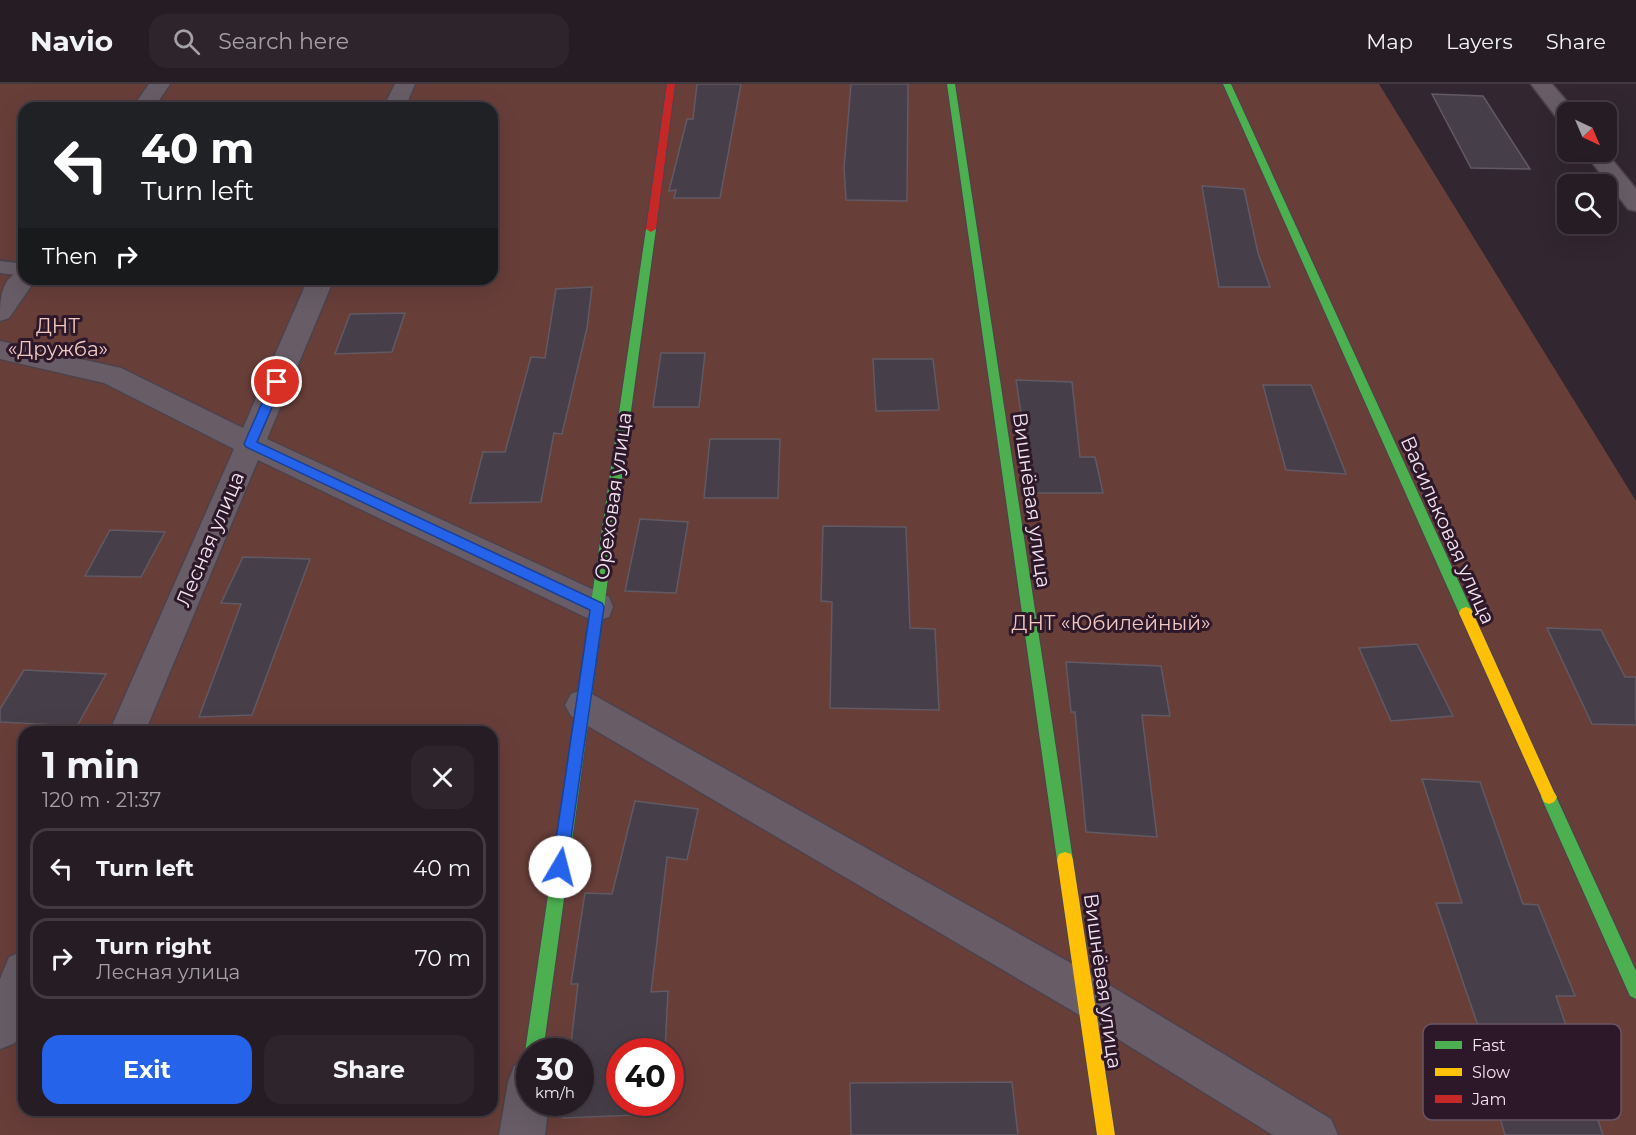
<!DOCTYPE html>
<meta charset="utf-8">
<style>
body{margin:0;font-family:Montserrat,sans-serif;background:#2e252c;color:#f1f3f6;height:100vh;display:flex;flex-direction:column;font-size:22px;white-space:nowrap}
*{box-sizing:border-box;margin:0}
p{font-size:20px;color:#a4a1a6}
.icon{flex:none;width:33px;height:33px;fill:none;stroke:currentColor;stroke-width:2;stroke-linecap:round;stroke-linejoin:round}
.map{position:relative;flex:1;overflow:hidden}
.side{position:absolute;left:18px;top:642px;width:480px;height:390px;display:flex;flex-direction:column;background:#261c24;border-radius:18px;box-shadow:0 6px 24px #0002,0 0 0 2px #423a41}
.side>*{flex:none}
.top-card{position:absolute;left:18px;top:18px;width:480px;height:183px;border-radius:18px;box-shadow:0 6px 24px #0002,0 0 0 2px #423a41;background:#202124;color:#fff;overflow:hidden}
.needle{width:39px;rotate:136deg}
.fabs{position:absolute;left:1557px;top:18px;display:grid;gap:12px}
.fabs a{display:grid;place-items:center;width:60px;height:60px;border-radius:12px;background:#261c24;box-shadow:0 6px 24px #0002,0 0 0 2px #423a41;font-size:30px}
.speed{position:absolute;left:516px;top:954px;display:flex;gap:12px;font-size:30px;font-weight:700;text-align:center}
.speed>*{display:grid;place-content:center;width:78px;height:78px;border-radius:50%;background:#261c24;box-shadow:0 6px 24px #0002,0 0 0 2px #423a41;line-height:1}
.speed small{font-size:15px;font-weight:400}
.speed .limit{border:9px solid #d22;background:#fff;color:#111}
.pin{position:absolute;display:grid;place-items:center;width:51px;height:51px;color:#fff;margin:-26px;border:3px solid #fff;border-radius:50%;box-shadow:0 2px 6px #0007}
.me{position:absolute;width:66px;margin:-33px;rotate:8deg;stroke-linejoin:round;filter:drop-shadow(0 0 4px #0008)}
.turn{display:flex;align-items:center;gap:21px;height:126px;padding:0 24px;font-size:27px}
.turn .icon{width:78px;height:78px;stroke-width:2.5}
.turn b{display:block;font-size:42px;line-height:51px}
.then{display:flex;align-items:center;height:57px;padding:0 24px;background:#0003;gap:12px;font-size:22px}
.round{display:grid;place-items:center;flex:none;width:63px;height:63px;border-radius:18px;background:#2e252c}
.overview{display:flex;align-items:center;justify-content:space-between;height:102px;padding:0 24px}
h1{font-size:36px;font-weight:700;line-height:45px}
.action{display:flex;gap:12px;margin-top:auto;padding:12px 24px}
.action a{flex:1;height:69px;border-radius:18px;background:#2563eb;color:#fff;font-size:24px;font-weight:700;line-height:69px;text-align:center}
.action a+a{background:#2e252c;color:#f1f3f6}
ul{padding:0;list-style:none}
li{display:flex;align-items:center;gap:18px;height:81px;margin:0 12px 9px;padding:0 12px;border:3px solid #423a41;border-radius:18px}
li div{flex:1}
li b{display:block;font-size:22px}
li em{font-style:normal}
header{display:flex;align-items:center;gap:36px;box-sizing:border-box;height:84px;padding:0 30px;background:#261c24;border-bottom:2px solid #423a41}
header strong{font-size:28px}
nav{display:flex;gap:33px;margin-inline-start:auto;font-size:21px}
.search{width:420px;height:54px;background:#2e252c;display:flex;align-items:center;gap:15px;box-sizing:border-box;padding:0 21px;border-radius:18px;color:#a4a1a6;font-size:22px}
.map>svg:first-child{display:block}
</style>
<header>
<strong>Navio</strong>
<div class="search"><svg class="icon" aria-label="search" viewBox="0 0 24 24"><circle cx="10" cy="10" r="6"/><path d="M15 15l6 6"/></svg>Search here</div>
<nav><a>Map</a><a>Layers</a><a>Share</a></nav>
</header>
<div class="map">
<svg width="1636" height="1051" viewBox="0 0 1636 1051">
<rect width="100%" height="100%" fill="#322630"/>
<path fill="#683e39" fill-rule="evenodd" d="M0,0H1379L1636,417V1051H0ZM24,24H492V195H24ZM24,648H492V1026H24ZM530,968H580V1018H530ZM620,968H670V1018H620Z"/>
<g fill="#463f49" stroke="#615963" stroke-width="1.5">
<path d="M697,0H741L720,114H674L676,106L669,107L687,35H693Z"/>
<path d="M851,0H908L907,117L846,116L844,84Z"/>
<path d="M1432,10L1483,12L1530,85L1471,84Z"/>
<path d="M1202,102L1244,105L1258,169L1270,203H1219Z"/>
<path d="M592,203L587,244L562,350L554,349L541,418L470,419L483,368H505L531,273L545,274L556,205Z"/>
<path d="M405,229L392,268L335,270L350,230Z"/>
<path d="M661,269H705L699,323H653Z"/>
<path d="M873,275H933L939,326L876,327Z"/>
<path d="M1016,296L1072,298L1080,373H1095L1103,409H1033Z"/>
<path d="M1263,301H1311L1346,390L1286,386Z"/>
<path d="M710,355H780L778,414H704Z"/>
<path d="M640,435L688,438L676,509L625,507Z"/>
<path d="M823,442L906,443L910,544L935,545L939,626L830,624L832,518L821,517Z"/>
<path d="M110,446L165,448L141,493L85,492Z"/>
<path d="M243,473L310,475L252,631L199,633L241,520L221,519Z"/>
<path d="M1547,544L1601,546L1625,593H1636V641L1592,640Z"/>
<path d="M1417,560L1453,632L1391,637L1359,564Z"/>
<path d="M1066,578L1161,582L1170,632L1142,631L1157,753L1086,748L1075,628H1071Z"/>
<path d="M24,586L106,590L77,642L0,638V625Z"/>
<path d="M1422,695L1480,698L1523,820L1538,821L1575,912H1556L1603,1051H1505L1482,974H1489L1436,819H1462Z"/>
<path d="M635,717L698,725L687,776L667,773L651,908L668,907L665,968H620V1018H661V1030L563,1034L565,1018H580V968H570L578,900H571L585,809L612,810Z"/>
<path d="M1012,998L1018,1051H851L850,999Z"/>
</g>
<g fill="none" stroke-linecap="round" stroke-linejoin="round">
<g stroke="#4d424b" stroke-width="4">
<path id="lane" d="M0,177L24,180V192L0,189Z"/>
</g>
<g stroke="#4d424b" stroke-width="3">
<g id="street">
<path d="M149,0H170L154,24H132Z"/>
<path d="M395,0H415L405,24H383Z"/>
<path d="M1531,0H1552L1576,28H1568V39L1560,38Z"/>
<path d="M1584,68H1606L1636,105V127L1628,125Z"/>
<path d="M24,186V195H36L9,234L0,237C0,216 0,192 24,186Z"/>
<path d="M308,195H334L267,355L609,513L613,523L609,533L597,537L585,533L258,376L145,648H109L234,365L104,299L0,275V257L121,284L243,344Z"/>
<path d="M583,605L1101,896L1331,1035L1338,1051H1273L1071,926L571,632L565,621L571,610Z"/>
<path d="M24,867V938L15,959L0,965V895L9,873Z"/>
<path d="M530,976V1018H549L545,1051H499L508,998L514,982Z"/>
</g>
</g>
<g stroke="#4d424b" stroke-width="2">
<g id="fast">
<path d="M947,0H955L1073,776L1071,782L1065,784L1059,782L1057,776Z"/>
<path d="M1223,0H1231L1473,529L1471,533H1461L1459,529Z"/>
<path d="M651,142L656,145L543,968H530V975L525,968L646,145Z"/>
<path d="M1549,706L1554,708L1636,887V915L1630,912L1541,713L1544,708Z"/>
</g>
</g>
<g stroke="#4d424b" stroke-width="2">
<g id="slow">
<path d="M1466,523L1471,525L1473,529L1554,708L1557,713L1554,718L1549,720L1544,718L1459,529L1461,525Z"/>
<path d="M1065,768L1071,770L1073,776L1115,1051H1097L1057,776L1059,770Z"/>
</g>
</g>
<g stroke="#4d424b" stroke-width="2">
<path id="jam" d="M667,0H675L656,145L651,148L646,145Z"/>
</g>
<use href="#lane" fill="#685d66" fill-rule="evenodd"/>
<use href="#street" fill="#685d66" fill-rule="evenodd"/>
<use href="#fast" fill="#4caf50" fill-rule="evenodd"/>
<use href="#slow" fill="#ffc107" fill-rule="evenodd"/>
<use href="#jam" fill="#c62828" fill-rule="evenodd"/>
</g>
<path fill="#2563eb" stroke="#184099" stroke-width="1.5" d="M277,294L283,298L257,358L602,519L604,523L566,789L560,791L555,789L552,783L590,526L246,363L244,360L271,298Z"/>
<g text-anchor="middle" stroke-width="6" stroke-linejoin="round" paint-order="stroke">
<g font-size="20" fill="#f1c7bf" stroke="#2d182a">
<text x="58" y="249">ДНТ<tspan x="58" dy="23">«Дружба»</tspan></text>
<text x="1111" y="546">ДНТ «Юбилейный»</text>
</g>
<g font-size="20" fill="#f2e3f0" stroke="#2d182a">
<text transform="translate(613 412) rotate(-82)" y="7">Ореховая улица</text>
<text transform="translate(1032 416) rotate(82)" y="7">Вишнёвая улица</text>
<text transform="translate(1448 446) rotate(66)" y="7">Васильковая улица</text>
<text transform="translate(210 455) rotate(-67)" y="7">Лесная улица</text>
<text transform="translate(1103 897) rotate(82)" y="7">Вишнёвая улица</text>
</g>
</g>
<rect x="1423" y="940" width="198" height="96" rx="9" fill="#2d182a" stroke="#685565" stroke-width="1.5"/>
<rect x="1435" y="957" width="27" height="8" fill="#4caf50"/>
<rect x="1435" y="984" width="27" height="8" fill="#ffc107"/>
<rect x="1435" y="1011" width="27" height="8" fill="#c62828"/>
<g font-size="16" fill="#f2e3f0">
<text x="1472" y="967">Fast</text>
<text x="1472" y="994">Slow</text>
<text x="1472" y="1021">Jam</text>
</g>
</svg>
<div class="fabs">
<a><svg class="needle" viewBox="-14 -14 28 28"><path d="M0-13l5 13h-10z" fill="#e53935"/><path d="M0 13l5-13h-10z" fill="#a4a1a6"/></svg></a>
<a><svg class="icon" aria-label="search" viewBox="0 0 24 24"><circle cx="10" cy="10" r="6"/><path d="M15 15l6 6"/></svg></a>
</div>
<div class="speed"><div>30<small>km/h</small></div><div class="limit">40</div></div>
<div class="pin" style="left:277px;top:298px;background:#d93025"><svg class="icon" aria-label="arrive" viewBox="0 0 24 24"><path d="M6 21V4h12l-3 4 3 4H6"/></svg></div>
<svg class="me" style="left:560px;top:783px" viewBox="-20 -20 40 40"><circle r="19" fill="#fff"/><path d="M0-13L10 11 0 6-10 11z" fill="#2563eb"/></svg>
<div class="top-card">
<div class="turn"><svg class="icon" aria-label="left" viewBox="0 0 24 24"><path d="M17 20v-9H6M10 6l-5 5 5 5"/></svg><div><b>40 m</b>Turn left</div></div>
<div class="then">Then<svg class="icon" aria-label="right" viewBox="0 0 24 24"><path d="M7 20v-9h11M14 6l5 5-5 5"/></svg></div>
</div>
<section class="side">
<div class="overview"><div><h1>1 min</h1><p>120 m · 21:37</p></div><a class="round"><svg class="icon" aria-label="close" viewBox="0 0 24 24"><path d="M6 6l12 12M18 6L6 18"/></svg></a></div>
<ul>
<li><svg class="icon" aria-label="left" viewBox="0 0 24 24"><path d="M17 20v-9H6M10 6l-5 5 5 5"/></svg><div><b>Turn left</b></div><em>40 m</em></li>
<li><svg class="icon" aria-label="right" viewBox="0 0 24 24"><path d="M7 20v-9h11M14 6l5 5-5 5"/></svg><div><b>Turn right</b><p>Лесная улица</p></div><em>70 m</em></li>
</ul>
<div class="action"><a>Exit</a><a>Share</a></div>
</section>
</div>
